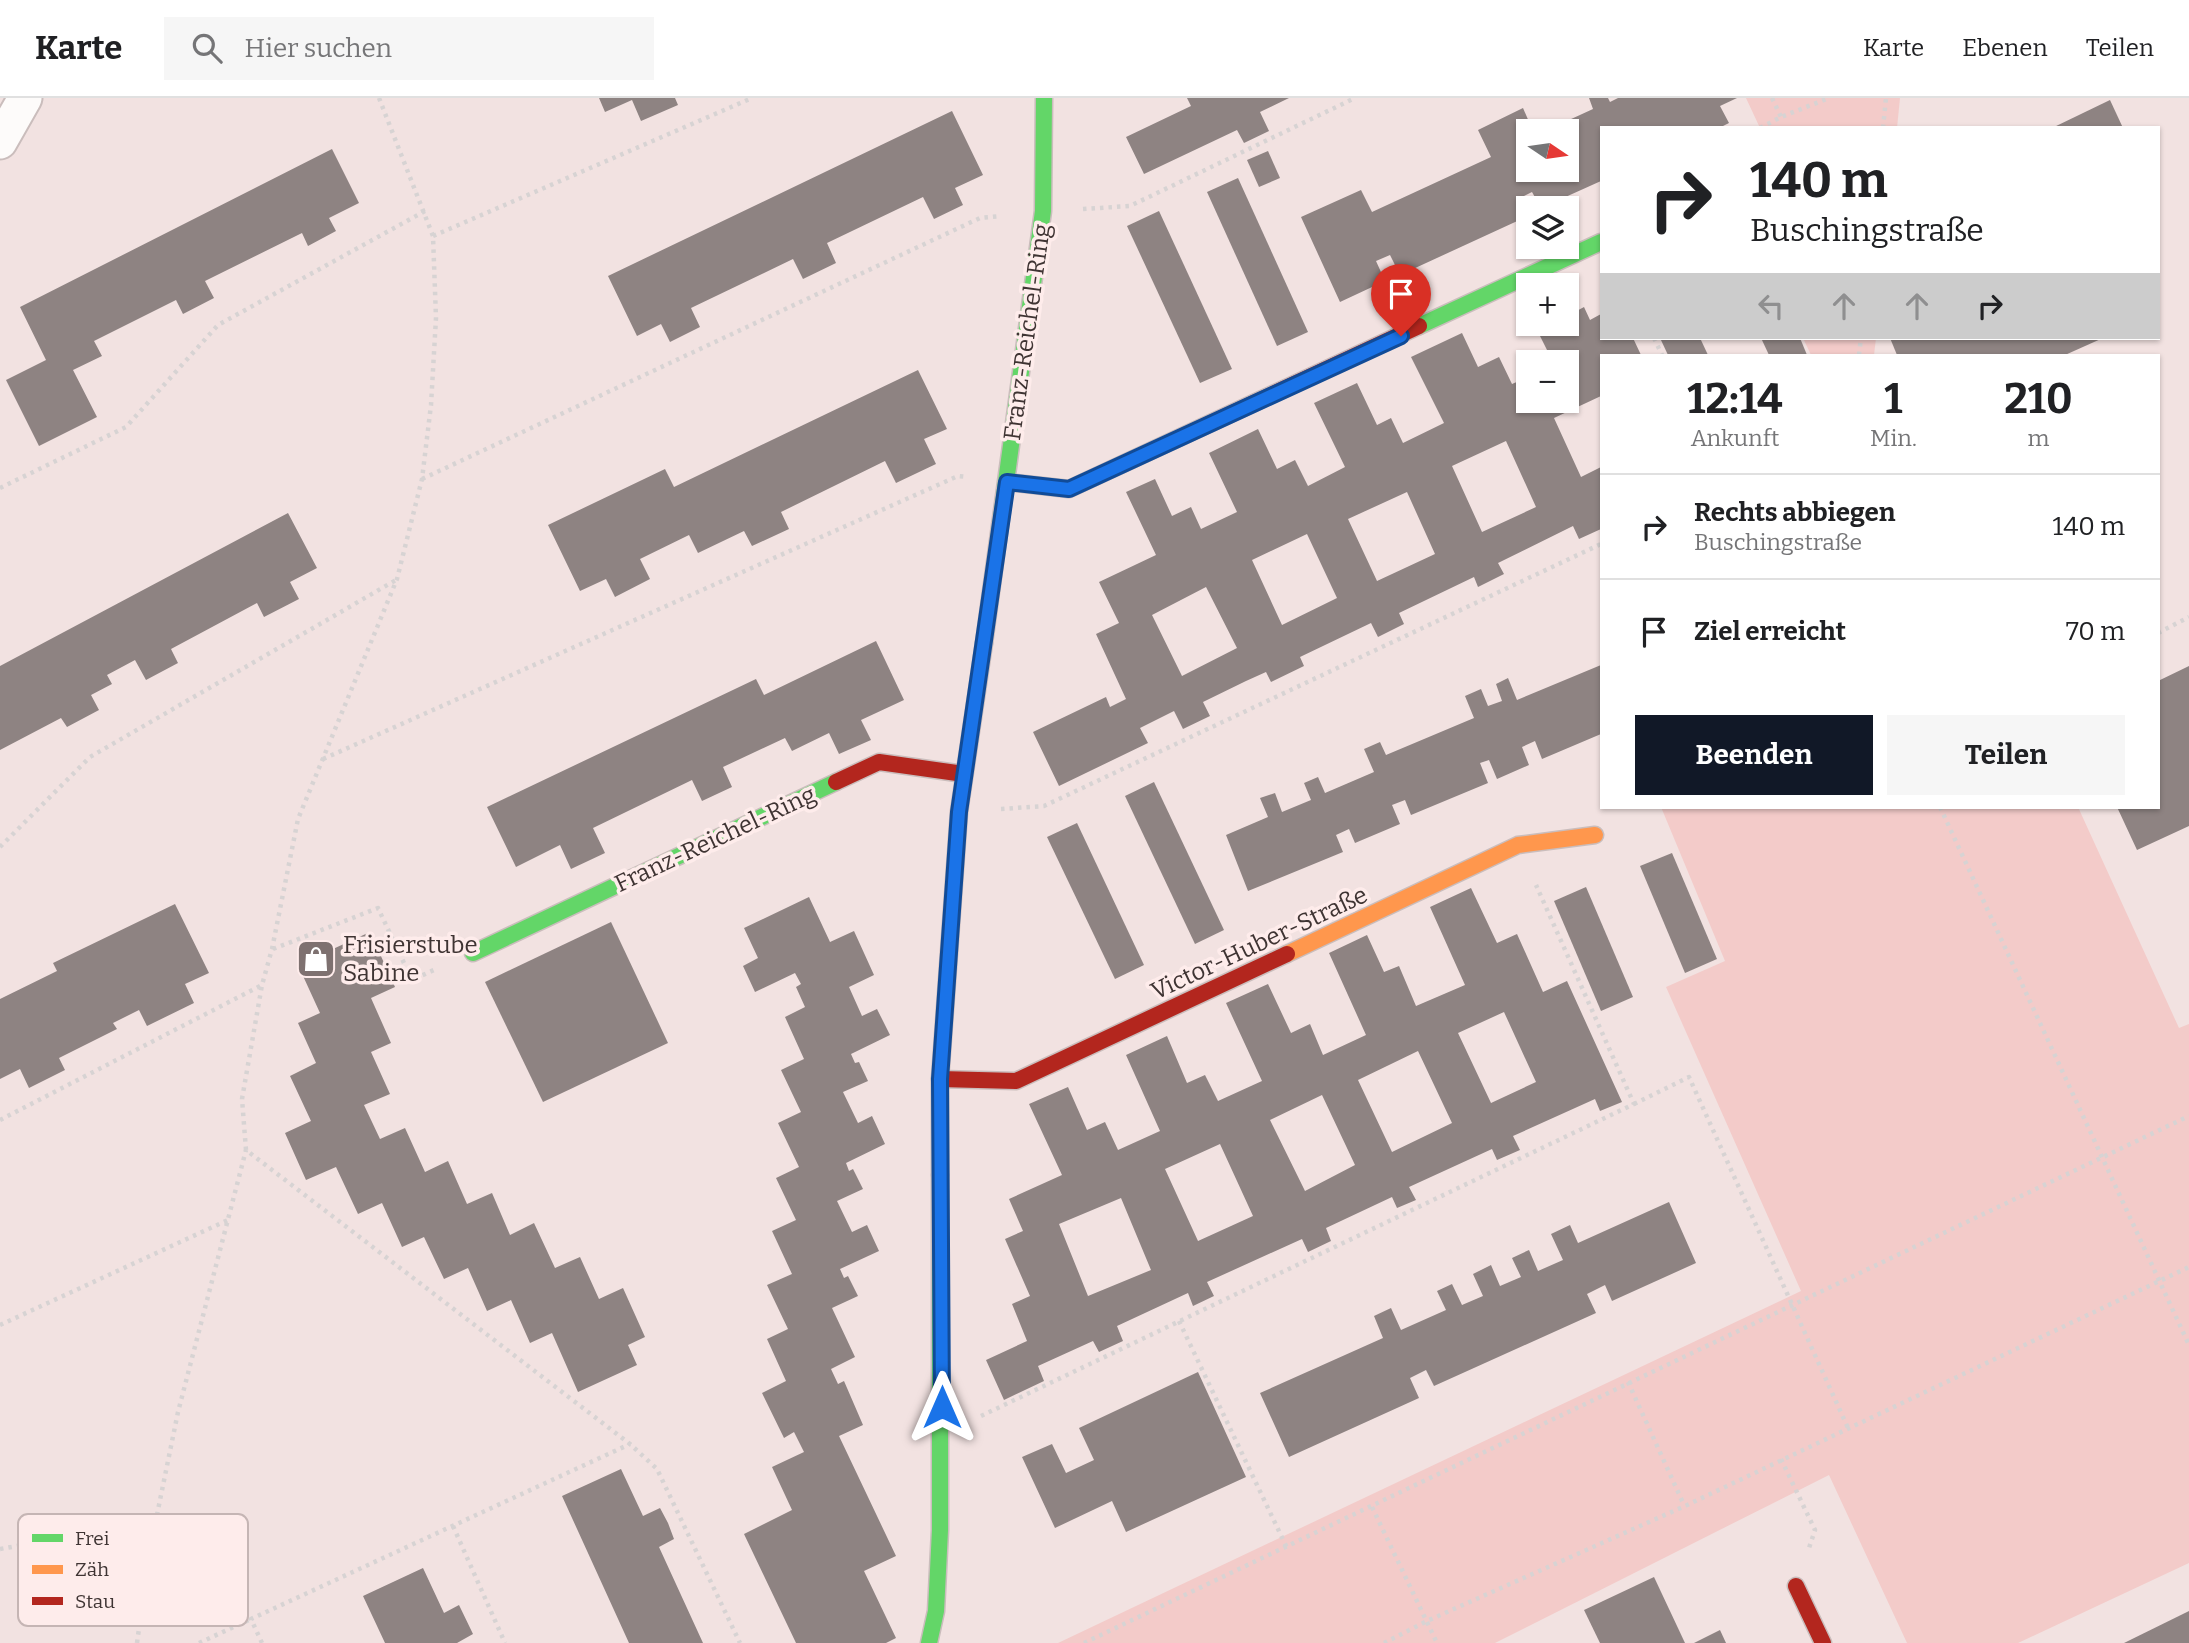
<!DOCTYPE html>
<html lang="de">
<meta charset="utf-8">
<style>
body{margin:0;font-family:Bitter,serif;background:#f6f6f6;color:#202124;height:100vh;display:flex;flex-direction:column;font-size:26px;white-space:nowrap}
*{box-sizing:border-box;margin:0}
p{font-size:23px;color:#757577}
.icon{flex:none;width:38px;height:38px;fill:none;stroke:currentColor;stroke-width:2;stroke-linecap:round;stroke-linejoin:round}
.map{position:relative;flex:1;overflow:hidden}
.side{position:absolute;left:1600px;top:256px;width:560px;height:455px;display:flex;flex-direction:column;background:#fff;border-radius:0px;box-shadow:0 2px 5px #0004}
.side>*{flex:none}
.top-card{position:absolute;left:1600px;top:28px;width:560px;height:214px;border-radius:0px;box-shadow:0 2px 5px #0004;background:#fff;color:#202124;overflow:hidden}
.needle{width:46px;rotate:103deg}
.fabs{position:absolute;left:1516px;top:21px;display:grid;gap:14px}
.fabs a{display:grid;place-items:center;width:63px;height:63px;border-radius:0px;background:#fff;box-shadow:0 2px 5px #0004;font-size:35px}
.pin{position:absolute;display:grid;place-items:center;width:60px;height:60px;color:#fff;margin:-72px -30px;border-radius:50% 50% 50% 0;rotate:-45deg;box-shadow:0 0 7px #0007}
.pin .icon{rotate:45deg}
.me{position:absolute;width:77px;margin:-38px;rotate:0deg;stroke-linejoin:round;filter:drop-shadow(0 0 5px #0008)}
.turn{display:flex;align-items:center;gap:24px;height:147px;padding:0 35px;font-size:32px}
.turn .icon{width:91px;height:91px;stroke-width:2.5}
.turn b{display:block;font-size:49px;line-height:60px}
.lanes{display:flex;align-items:center;height:66px;padding:0 35px;background:#0003;justify-content:center;gap:35px;direction:ltr}
.lanes .off{opacity:.35}
.eta{display:flex;justify-content:space-evenly;align-items:center;height:119px;text-align:center}
.eta b{font-size:42px;font-weight:700;line-height:49px}
.cta{display:flex;gap:14px;margin-top:auto;padding:14px 35px}
.cta a{flex:1;height:80px;border-radius:0px;background:#111827;color:#fff;font-size:28px;font-weight:700;line-height:80px;text-align:center}
.cta a+a{background:#f6f6f6;color:#202124}
ul{padding:0;list-style:none}
li{display:flex;align-items:center;gap:21px;height:105px;padding:0 35px;border-top:2px solid #e0e0e0}
li div{flex:1}
li b{display:block;font-size:26px}
li em{font-style:normal}
header{display:flex;align-items:center;gap:42px;box-sizing:border-box;height:98px;padding:0 35px;background:#fff;border-bottom:2px solid #e0e0e0}
header strong{font-size:33px}
nav{display:flex;gap:38px;margin-inline-start:auto;font-size:24px}
.search{width:490px;height:63px;background:#f6f6f6;display:flex;align-items:center;gap:18px;box-sizing:border-box;padding:0 24px;border-radius:0px;color:#757577;font-size:26px}
.map>svg:first-child{display:block}
</style>
<header>
<strong>Karte</strong>
<div class="search"><svg class="icon" aria-label="search" viewBox="0 0 24 24"><circle cx="10" cy="10" r="6"/><path d="M15 15l6 6"/></svg>Hier suchen</div>
<nav><a>Karte</a><a>Ebenen</a><a>Teilen</a></nav>
</header>
<div class="map">
<svg width="2189" height="1545" viewBox="0 0 2189 1545">
<rect width="100%" height="100%" fill="#f2e2e1"/>
<g fill="#f3cbc9">
<path d="M1746,0H1900L1897,30H1760Z"/>
<path d="M1803,240H1876L1874,257H1811Z"/>
<path d="M1661,709H2078L2179,930L2189,926V1465L2018,1545H1907L1829,1377L1495,1545H1058L1801,1193L1666,889L1725,863Z"/>
</g>
<g fill="#8e8382" fill-rule="evenodd">
<path d="M599,0H675L678,7L641,23L632,2L605,14Z"/>
<path d="M1187,0H1289L1260,14L1269,33L1244,45L1237,32L1144,76L1126,39L1191,8Z"/>
<path d="M1589,0H1608L1610,4L1618,0H1737L1720,8L1729,25L1719,30H1601V83L1541,110L1532,94L1518,101L1526,119L1400,177L1390,157L1376,163L1385,183L1340,204L1301,119L1361,92L1372,114L1491,59L1478,32L1523,10L1533,33H1528V72H1566V33H1545L1593,11Z"/>
<path d="M2110,2L2123,30H2052Z"/>
<path d="M952,13L983,77L955,90L963,107L934,121L923,99L827,145L836,165L803,181L793,161L691,210L700,229L670,244L661,226L637,238L608,178Z"/>
<path d="M332,51L359,105L329,120L336,133L308,148L302,135L205,183L214,200L183,216L176,202L94,243L102,258L73,272L97,319L39,348L6,282L46,262L20,209Z"/>
<path d="M1268,53L1280,80L1259,89L1247,62Z"/>
<path d="M1238,80L1308,234L1277,248L1207,94Z"/>
<path d="M1159,113L1232,271L1200,285L1127,128Z"/>
<path d="M1566,201L1573,215L1584,209L1590,222L1601,216V240H1633L1641,257H1601V298L1554,320L1581,379L1601,369V431L1579,441L1573,428L1498,465L1504,476L1478,489L1474,479L1399,515L1404,526L1378,539L1371,525L1300,559L1304,568L1271,584L1266,574L1246,583L1203,604L1210,618L1183,631L1174,613L1140,630L1148,645L1059,688L1033,634L1106,599L1110,609L1126,601L1096,536L1119,525L1099,484L1156,457L1126,394L1155,381L1172,418L1191,409L1201,431L1237,414L1209,355L1258,331L1277,371L1295,362L1308,388L1345,369L1314,305L1357,285L1377,327L1391,320L1403,345L1444,325L1411,259L1462,235L1478,269L1499,259L1512,286L1528,279V303H1566V264H1553L1534,226H1566ZM1506,343L1536,409L1482,434L1452,368ZM1407,394L1435,456L1377,483L1348,421ZM1307,436L1337,500L1282,527L1252,462ZM1206,489L1237,550L1182,578L1152,517Z"/>
<path d="M1660,240H1700L1708,257H1668Z"/>
<path d="M1761,240H1800L1807,257H1769Z"/>
<path d="M1890,240H2103L2065,257H1897Z"/>
<path d="M918,272L947,331L924,341L936,366L896,385L885,363L781,414L789,431L752,448L744,433L698,455L689,437L640,461L650,481L615,499L606,481L580,493L548,427L665,371L674,389Z"/>
<path d="M288,415L317,470L290,484L299,501L264,519L257,505L171,551L178,565L146,582L135,562L107,577L112,586L91,597L99,612L67,629L61,620L0,652V568Z"/>
<path d="M876,543L904,602L861,622L871,642L839,656L829,635L792,653L785,640L723,669L732,689L702,703L692,682L593,730L605,755L571,771L560,747L516,769L487,709L756,581L764,597Z"/>
<path d="M1601,567V636L1542,661L1535,643L1522,649L1529,667L1497,681L1489,662L1480,665L1488,685L1411,717L1405,702L1392,707L1400,726L1355,745L1349,731L1336,737L1343,754L1248,793L1226,737L1268,719L1260,700L1275,695L1282,714L1311,702L1304,685L1318,679L1325,695L1374,674L1364,651L1380,644L1386,657L1474,620L1465,598L1481,591L1488,608L1502,603L1496,586L1508,580L1517,602Z"/>
<path d="M2189,568V728L2137,752L2117,709H2158V583Z"/>
<path d="M1154,684L1224,832L1195,846L1125,698Z"/>
<path d="M1077,725L1144,867L1115,881L1047,739Z"/>
<path d="M1672,755L1717,861L1685,875L1640,768Z"/>
<path d="M1586,789L1633,899L1601,913L1554,803Z"/>
<path d="M1471,790L1497,845L1517,836L1543,894L1567,883L1622,1004L1600,1013L1595,1001L1513,1038L1520,1052L1497,1062L1492,1051L1409,1089L1416,1102L1397,1110L1392,1099L1326,1130L1331,1143L1308,1154L1302,1141L1207,1184L1214,1198L1193,1208L1188,1195L1117,1228L1123,1243L1099,1254L1093,1243L1038,1268L1044,1283L1004,1302L986,1262L1027,1243L1012,1206L1030,1198L1005,1141L1023,1133L1009,1101L1062,1077L1029,1006L1068,989L1087,1032L1105,1024L1118,1052L1160,1033L1126,957L1167,938L1187,985L1205,977L1218,1003L1262,983L1226,905L1268,886L1291,935L1310,926L1323,957L1366,937L1329,855L1367,837L1384,874L1399,868L1416,908L1465,887L1430,809ZM1504,914L1536,984L1491,1005L1458,935ZM1418,953L1452,1025L1392,1054L1358,982ZM1322,997L1355,1067L1305,1093L1270,1022ZM1220,1046L1253,1118L1198,1143L1165,1071ZM1121,1100L1151,1172L1088,1198L1059,1126Z"/>
<path d="M809,799L830,844L854,833L874,877L849,889L862,918L877,911L890,937L851,956L855,965L859,964L868,983L843,994L858,1025L872,1018L885,1046L846,1065L849,1073L853,1071L863,1091L837,1103L852,1134L867,1127L879,1153L840,1171L844,1180L848,1178L858,1198L832,1210L855,1259L831,1271L838,1286L844,1283L863,1327L839,1338L896,1458L864,1473L896,1540L886,1545H796L744,1436L792,1412L772,1369L804,1354L794,1334L784,1340L762,1295L786,1283L767,1241L788,1231L767,1187L792,1176L772,1133L796,1122L776,1080L799,1069L778,1025L801,1014L781,972L804,961L785,919L805,909L796,889L801,886L795,875L755,894L743,868L758,860L744,830Z"/>
<path d="M175,806L209,875L185,886L194,905L147,928L139,912L113,925L117,931L59,960L65,972L29,990L20,971L0,981V901L57,873L53,865Z"/>
<path d="M611,824L668,945L543,1004L485,884Z"/>
<path d="M370,834L395,889L371,900L391,945L371,954L390,996L364,1007L380,1041L405,1030L425,1074L448,1063L467,1106L492,1095L510,1137L534,1125L555,1170L580,1159L599,1201L623,1190L645,1239L628,1247L637,1267L578,1294L552,1235L530,1245L511,1202L487,1213L468,1170L444,1181L424,1139L402,1149L382,1105L358,1116L336,1069L306,1082L285,1035L311,1023L290,978L316,965L298,925L320,915L298,867Z"/>
<path d="M1669,1104L1696,1165L1612,1203L1605,1187L1587,1196L1596,1215L1434,1288L1426,1272L1410,1280L1419,1300L1289,1359L1260,1295L1383,1240L1374,1218L1391,1210L1401,1232L1446,1212L1437,1193L1452,1186L1462,1207L1483,1198L1473,1176L1491,1167L1500,1188L1521,1179L1512,1160L1529,1152L1538,1173L1563,1162L1551,1136L1570,1127L1578,1145Z"/>
<path d="M1198,1274L1246,1379L1126,1434L1112,1403L1055,1430L1022,1359L1052,1346L1066,1375L1094,1362L1079,1330Z"/>
<path d="M621,1371L643,1418L660,1410L668,1425L674,1441L659,1449L703,1545H629L562,1398Z"/>
<path d="M423,1470L444,1515L459,1507L473,1536L457,1545H385L363,1498Z"/>
<path d="M1654,1479L1685,1545H1600L1584,1512Z"/>
<path d="M2189,1513V1545H2124Z"/>
<path d="M1720,1532L1726,1545H1694Z"/>
</g>
<g fill="none" stroke-linecap="round" stroke-linejoin="round">
<g stroke="#cabdbc" stroke-width="37">
<path id="street" d="M0,44L25,0"/>
</g>
<g stroke="#cabdbc" stroke-width="19">
<g id="fast">
<path d="M1419,228L1601,144"/>
<path d="M984,545L1043,113L1044,0"/>
<path d="M473,855L836,684"/>
<path d="M929,1545L936,1513L940,1432V1077"/>
</g>
</g>
<g stroke="#cabdbc" stroke-width="19">
<g id="slow">
<path d="M1287,856L1518,747L1595,737"/>
<path d="M940,1077V981L959,714L984,545"/>
</g>
</g>
<g stroke="#cabdbc" stroke-width="19">
<g id="jam">
<path d="M1007,384L1069,391L1419,228"/>
<path d="M836,684L879,664L964,676"/>
<path d="M940,981L1016,983L1287,856"/>
<path d="M1796,1488L1823,1545"/>
</g>
</g>
<g stroke="#d7d3d3" stroke-width="4.5" stroke-dasharray="3.5 5" stroke-linecap="butt">
<path d="M379,0L433,138L436,220L431,307L422,381L397,481L298,721L272,851L262,887L242,1001L246,1052L630,1346L657,1371L740,1545"/>
<path d="M1772,0L1781,19"/>
<path d="M1760,30L1781,19L1829,0"/>
<path d="M1883,30L1886,0"/>
<path d="M1083,111L1130,108L1355,0"/>
<path d="M433,138L752,0"/>
<path d="M1654,240L1662,257"/>
<path d="M1859,257L1861,240"/>
<path d="M422,381L980,120L1001,118"/>
<path d="M0,390L126,329L218,227L425,113"/>
<path d="M2158,535L2189,519"/>
<path d="M323,661L958,378L968,379"/>
<path d="M1940,709L2189,1247"/>
<path d="M1001,711L1044,708L1601,446"/>
<path d="M0,749L90,659L396,482"/>
<path d="M273,851L378,810L412,882L436,871"/>
<path d="M1634,1006L1689,979L1848,1330"/>
<path d="M0,1022L262,887"/>
<path d="M1179,1223L1287,1450"/>
<path d="M0,1227L228,1122"/>
<path d="M1628,1284L1684,1407"/>
<path d="M981,1318L1634,1006L1536,787"/>
<path d="M1781,1361L1815,1432L1809,1450"/>
<path d="M1372,1409L1437,1545"/>
<path d="M453,1428L505,1545"/>
<path d="M0,1451L80,1437L150,1451L178,1314L246,1052"/>
<path d="M137,1545L150,1451"/>
<path d="M199,1545L251,1521"/>
<path d="M262,1545L251,1521L630,1346"/>
<path d="M1084,1545L2189,1018"/>
<path d="M1384,1545L1427,1523L1685,1408L2189,1169"/>
</g>
<use href="#street" stroke="#fdfbfa" stroke-width="33"/>
<use href="#fast" stroke="#63d668" stroke-width="16"/>
<use href="#slow" stroke="#ff974d" stroke-width="16"/>
<use href="#jam" stroke="#b3261e" stroke-width="16"/>
</g>
<g fill="none" stroke-linecap="round" stroke-linejoin="round">
<g stroke="#114b97" stroke-width="18">
<path id="route" d="M942,1309L940,981L959,714L1007,384L1069,391L1401,238"/>
</g>
<use href="#route" stroke="#1a73e8" stroke-width="12"/>
</g>
<defs>
<g id="shop-square" transform="scale(2.0125)"><rect x="-9" y="-9" width="18" height="18" rx="4" fill="#7e7170" stroke="#feeceb"/><path d="M-5-2.5h2.3a2.7 3.5 0 0 1 5.4 0H5L5.5 6h-11ZM-1.5-2.5h3a1.5 2.3 0 0 0-3 0Z" fill="#fff"/></g>
</defs>
<g fill-rule="evenodd">
<use href="#shop-square" x="316" y="861"/>
</g>
<g text-anchor="middle" stroke-width="7" stroke-linejoin="round" paint-order="stroke">
<g font-size="24" fill="#3f3433" stroke="#feeceb">
<text transform="translate(1027 234) rotate(-82)" y="8">Franz-Reichel-Ring</text>
<text transform="translate(715 741) rotate(-25)" y="8">Franz-Reichel-Ring</text>
<text transform="translate(1259 845) rotate(-25)" y="8">Victor-Huber-Straße</text>
</g>
<g font-size="24" fill="#3f3433" stroke="#feeceb" text-anchor="start">
<text x="343" y="855">Frisierstube<tspan x="343" dy="28">Sabine</tspan></text>
</g>
</g>
<rect x="18" y="1416" width="230" height="112" rx="10" fill="#feeceb" stroke="#c5b5b4" stroke-width="2"/>
<rect x="32" y="1436" width="31" height="8" fill="#63d668"/>
<rect x="32" y="1467" width="31" height="9" fill="#ff974d"/>
<rect x="32" y="1499" width="31" height="8" fill="#b3261e"/>
<g font-size="19" fill="#3f3433">
<text x="75" y="1447">Frei</text>
<text x="75" y="1478">Zäh</text>
<text x="75" y="1510">Stau</text>
</g>
</svg>
<div class="fabs">
<a><svg class="needle" viewBox="-14 -14 28 28"><path d="M0-13l5 13h-10z" fill="#e53935"/><path d="M0 13l5-13h-10z" fill="#757577"/></svg></a>
<a><svg class="icon" aria-label="layers" viewBox="0 0 24 24"><path d="M12 4l9 5-9 5-9-5zM3 14l9 5 9-5"/></svg></a>
<a>+</a>
<a>−</a>
</div>
<div class="pin" style="left:1401px;top:238px;background:#d93025"><svg class="icon" aria-label="arrive" viewBox="0 0 24 24"><path d="M6 21V4h12l-3 4 3 4H6"/></svg></div>
<svg class="me" style="left:942px;top:1309px" viewBox="-20 -20 40 40"><path d="M0-17L14 15 0 8-14 15z" fill="#1a73e8" stroke="#fff" stroke-width="4"/></svg>
<div class="top-card">
<div class="turn"><svg class="icon" aria-label="right" viewBox="0 0 24 24"><path d="M7 20v-9h11M14 6l5 5-5 5"/></svg><div><b>140 m</b>Buschingstraße</div></div>
<div class="lanes"><svg class="icon off" aria-label="left" viewBox="0 0 24 24"><path d="M17 20v-9H6M10 6l-5 5 5 5"/></svg><svg class="icon off" aria-label="ahead" viewBox="0 0 24 24"><path d="M12 20V5M6 11l6-6 6 6"/></svg><svg class="icon off" aria-label="ahead" viewBox="0 0 24 24"><path d="M12 20V5M6 11l6-6 6 6"/></svg><svg class="icon" aria-label="right" viewBox="0 0 24 24"><path d="M7 20v-9h11M14 6l5 5-5 5"/></svg></div>
</div>
<section class="side">
<div class="eta">
<div><b>12:14</b><p>Ankunft</p></div>
<div><b>1</b><p>Min.</p></div>
<div><b>210</b><p>m</p></div>
</div>
<ul>
<li><svg class="icon" aria-label="right" viewBox="0 0 24 24"><path d="M7 20v-9h11M14 6l5 5-5 5"/></svg><div><b>Rechts abbiegen</b><p>Buschingstraße</p></div><em>140 m</em></li>
<li><svg class="icon" aria-label="arrive" viewBox="0 0 24 24"><path d="M6 21V4h12l-3 4 3 4H6"/></svg><div><b>Ziel erreicht</b></div><em>70 m</em></li>
</ul>
<div class="cta"><a>Beenden</a><a>Teilen</a></div>
</section>
</div>
